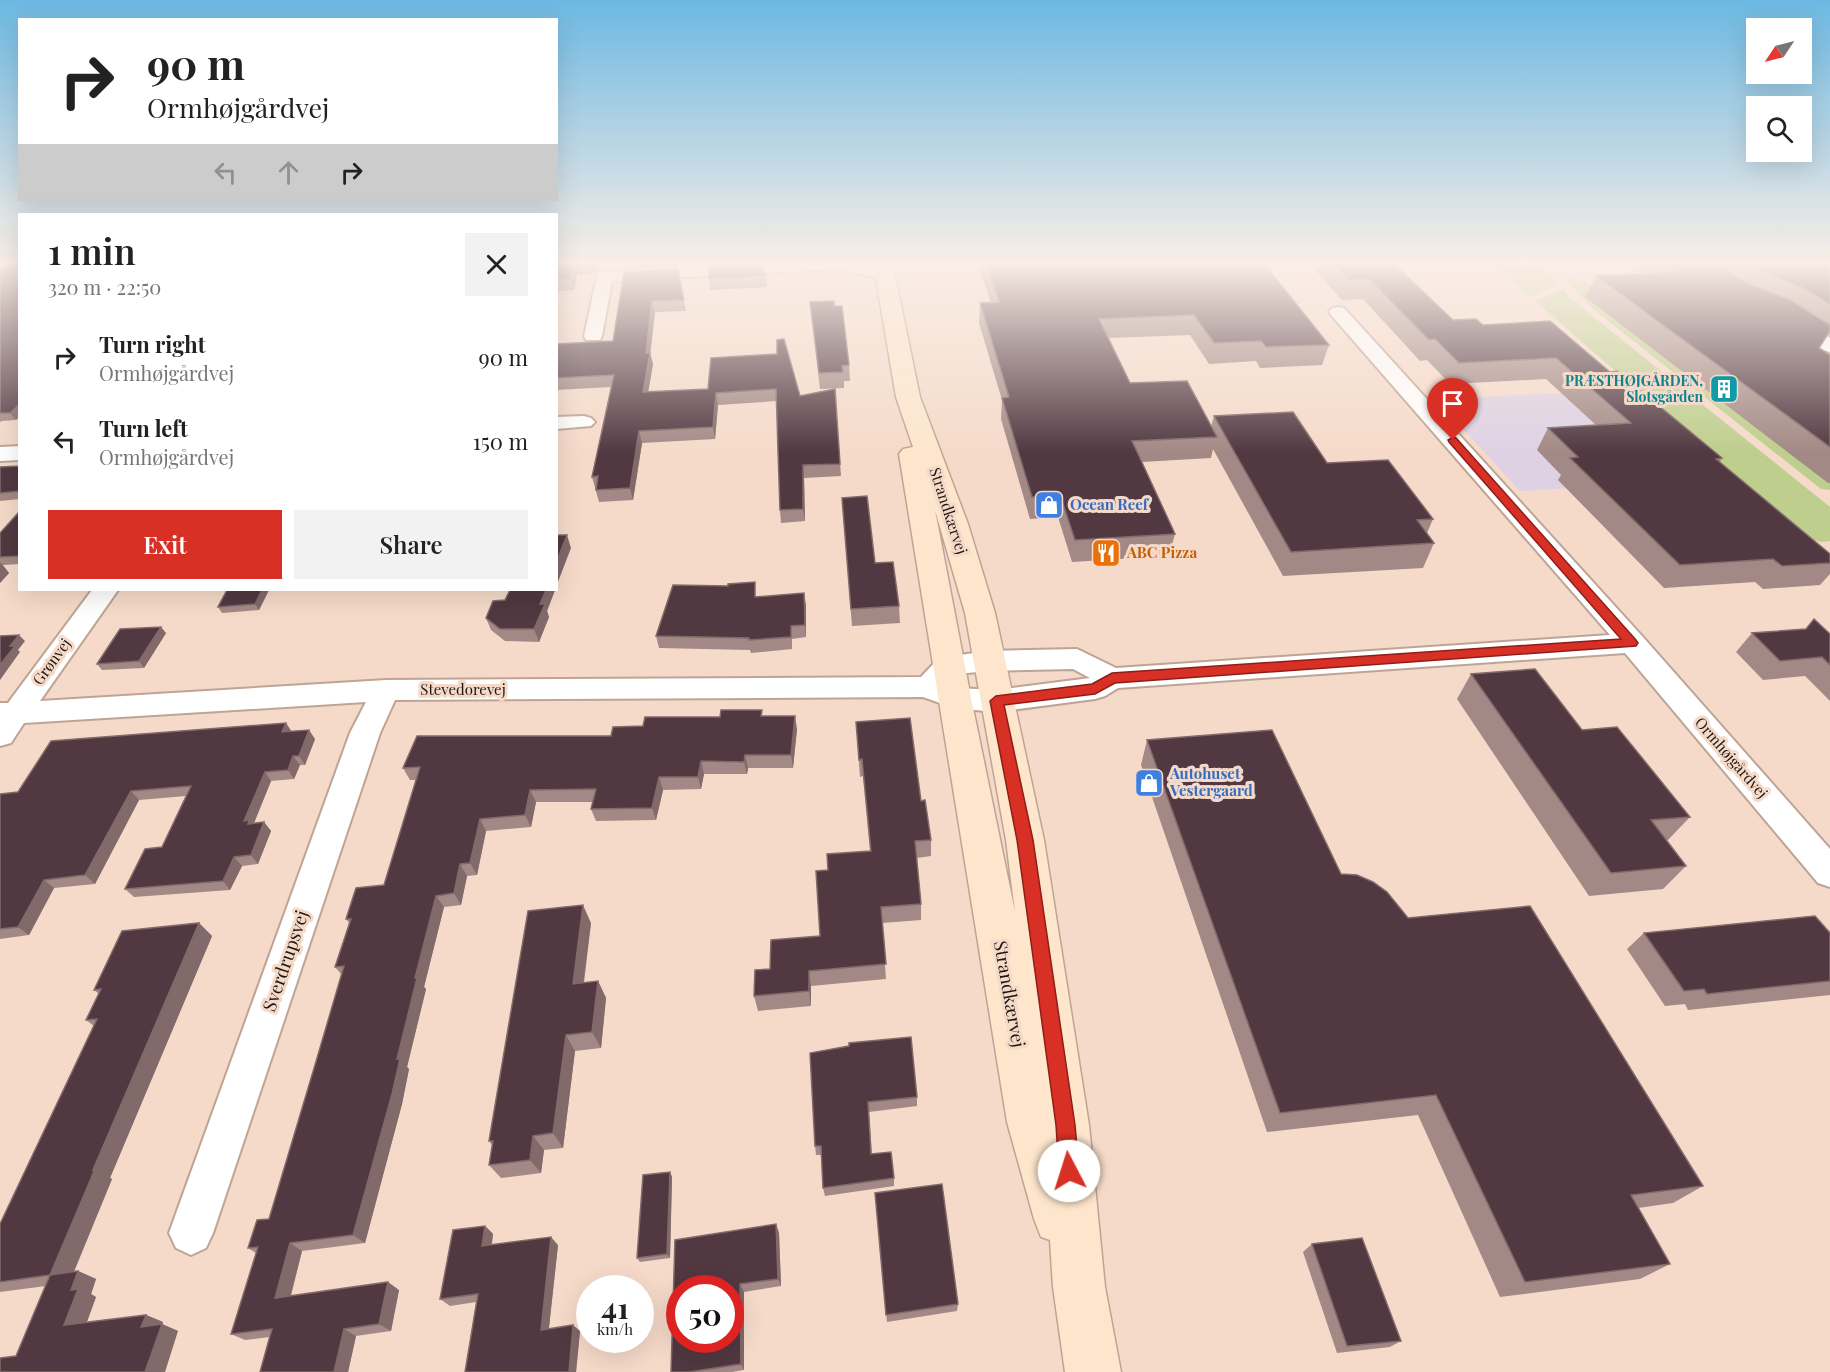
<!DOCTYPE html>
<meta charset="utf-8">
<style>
body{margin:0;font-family:"Playfair Display",serif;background:#f2f2f2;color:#222;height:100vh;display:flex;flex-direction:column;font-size:22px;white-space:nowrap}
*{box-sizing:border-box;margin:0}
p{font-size:20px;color:#767676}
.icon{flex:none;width:33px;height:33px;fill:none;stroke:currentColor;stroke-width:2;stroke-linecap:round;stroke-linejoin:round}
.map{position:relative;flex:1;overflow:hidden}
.sheet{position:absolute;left:18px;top:213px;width:540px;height:378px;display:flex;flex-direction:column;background:#fff;border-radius:0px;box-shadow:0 6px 24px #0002}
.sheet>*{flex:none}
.top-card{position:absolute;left:18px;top:18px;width:540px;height:183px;border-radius:0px;box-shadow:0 6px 24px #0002;background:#fff;color:#222;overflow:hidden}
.needle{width:39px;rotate:235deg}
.controls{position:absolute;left:1746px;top:18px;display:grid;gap:12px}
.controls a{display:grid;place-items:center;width:66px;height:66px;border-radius:0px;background:#fff;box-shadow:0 6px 24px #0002;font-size:30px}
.speed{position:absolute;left:576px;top:1275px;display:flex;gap:12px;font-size:30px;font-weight:700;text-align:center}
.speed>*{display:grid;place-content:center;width:78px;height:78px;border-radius:50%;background:#fff;box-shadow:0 6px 24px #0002;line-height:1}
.speed small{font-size:15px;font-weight:400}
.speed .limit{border:9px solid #d22;background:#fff;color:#111}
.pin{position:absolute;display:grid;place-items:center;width:51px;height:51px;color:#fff;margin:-62px -26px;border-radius:50% 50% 50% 0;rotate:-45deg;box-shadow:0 0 6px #0007}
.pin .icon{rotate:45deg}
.me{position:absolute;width:66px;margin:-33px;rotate:355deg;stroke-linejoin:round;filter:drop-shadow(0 0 4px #0008)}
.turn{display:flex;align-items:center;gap:21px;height:126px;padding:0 30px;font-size:27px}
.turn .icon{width:78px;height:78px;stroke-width:2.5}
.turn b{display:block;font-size:42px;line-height:51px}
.lanes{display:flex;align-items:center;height:57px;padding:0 30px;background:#0003;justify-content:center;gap:30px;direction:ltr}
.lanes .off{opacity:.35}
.round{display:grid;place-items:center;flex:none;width:63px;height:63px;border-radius:0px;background:#f2f2f2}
.overview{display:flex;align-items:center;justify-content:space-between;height:102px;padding:0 30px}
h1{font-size:36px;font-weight:600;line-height:45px}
.cta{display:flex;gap:12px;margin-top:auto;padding:12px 30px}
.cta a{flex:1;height:69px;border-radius:0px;background:#d93025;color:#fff;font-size:24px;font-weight:600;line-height:69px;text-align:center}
.cta a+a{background:#f2f2f2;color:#222}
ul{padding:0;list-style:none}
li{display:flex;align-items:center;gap:18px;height:84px;padding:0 30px}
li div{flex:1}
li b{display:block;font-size:22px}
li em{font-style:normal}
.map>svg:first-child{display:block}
</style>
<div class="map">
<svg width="1830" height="1372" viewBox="0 0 1830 1372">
<rect width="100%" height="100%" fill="#f5dac9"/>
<path fill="#ded1e4" d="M1608,391L1710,480L1520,491L1436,399Z"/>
<g fill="#bece8d">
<path d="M1489,261H1516L1532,269L1545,267L1557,282L1553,287L1531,297Z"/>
<path d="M1563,273L1607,292L1830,483V490L1821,489L1593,309L1561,274Z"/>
<path d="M1563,289L1570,298L1830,507V541L1821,542L1807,538L1535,301Z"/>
</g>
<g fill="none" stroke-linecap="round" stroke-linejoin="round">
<g stroke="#bea494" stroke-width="4">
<g id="minor">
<path d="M0,261H10L8,265L0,266Z"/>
<path d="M803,261H844L891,270L894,274L891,278L885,279L836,269L612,281L602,336L600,340H586L584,336L598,272Z"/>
<path d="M1338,307L1344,308L1642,636L1830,849V887L1818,883L1625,653L1118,688L1105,696L1095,699L996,712L954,708L923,697L395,700L380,733L213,1233L206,1248L191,1255L176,1248L169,1233L350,733L366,702L24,723L11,743L0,746V703H8L92,590H118L40,701L386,680L921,677L939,658L988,651L1077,649L1116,668L1610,635L1332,316L1329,312L1332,308ZM1073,669L1090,678L996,690L957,688L947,684L957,674L988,671Z"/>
<path d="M1791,315L1797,317L1830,338V352L1823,350L1785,325L1782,321L1785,317Z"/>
<path d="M584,416L591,418L595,422L591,426L556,429V417Z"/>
<path d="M20,446V460L0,461V447Z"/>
</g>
</g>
<g stroke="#bea494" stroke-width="3">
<path id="secondary" d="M873,261H892L920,397L968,524L995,613L1044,840L1089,1125L1105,1287L1121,1372H1065L1053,1287L1050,1240L1041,1237L1034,1219L1007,1122L899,454L903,449L913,447L896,397ZM935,510L965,613L1006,840L1015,912L971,698Z"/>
</g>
<use href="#minor" fill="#fff" fill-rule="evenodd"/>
<use href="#secondary" fill="#fde6cc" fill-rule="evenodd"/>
</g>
<g fill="#a38985">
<path d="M20,261V416L16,420L2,421L0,422V268L7,267Z"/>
<path d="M556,261L597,270L595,273L577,275L574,290L559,291L556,300Z"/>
<path d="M627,261H676L677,266L629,268Z"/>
<path d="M711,261H760L712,264Z"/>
<path d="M977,261H1262L1329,345L1322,365L1260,368L1256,361L1209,364L1190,335L1109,338L1130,383L1211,427L1214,416L1327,463L1433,519L1427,533L1434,543L1423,568L1283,576L1213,449L1211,458L1142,462L1175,534L1169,556L1072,562L1058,517L1030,519L1001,419L1002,400L979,323L980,303H991Z"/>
<path d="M1307,261H1424L1423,263L1395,264L1453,320L1483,325L1610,372L1722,458L1720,462L1830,554V574L1820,585L1763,589L1755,582L1664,588L1558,480L1561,475L1537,450L1548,428L1596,425L1546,379L1450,384L1427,360L1420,361L1363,299L1342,300Z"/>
<path d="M1622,261H1830V335L1828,334L1819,348L1830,355V483H1828L1585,297L1596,276L1640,274Z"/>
<path d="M678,269L686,311L655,312L650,353L653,364L648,392L708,389L711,358L800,396L835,389L841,476L804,478L805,521L781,523L780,510L777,401L718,405L715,439L642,443L633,500L599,502L592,477L611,387L556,390V344L613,341Z"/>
<path d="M766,276L767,287L710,290L709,279Z"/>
<path d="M810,302L834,306L849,365L850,381H844V388L820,389Z"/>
<path d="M20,466V499L0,501V467Z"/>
<path d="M842,498L875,563L899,606L900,623L852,626Z"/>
<path d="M20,511V564L3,565L9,573L0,583V533Z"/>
<path d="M227,590H269L259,610L222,613L218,607Z"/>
<path d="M510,590H555L547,611L549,617L539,642L505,641L491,630L486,618L505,600Z"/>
<path d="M757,596L806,605V637L792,639V649L751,653L750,650L659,648L656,636Z"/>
<path d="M166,633L144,668L102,670L97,664Z"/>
<path d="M1752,633L1830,634V701L1805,676L1763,680L1736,652Z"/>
<path d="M1471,674L1582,730L1690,817L1667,841L1686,866L1663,889L1589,896L1457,699Z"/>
<path d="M763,716L797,729L793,768H748L747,774H704L701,789L663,790L656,820L596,821L591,809L593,802H536L531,827L486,831L477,875L467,876L461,905L444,907L424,987L426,989L407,1067L409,1069L402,1104L365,1243L302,1251L291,1296L399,1290L391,1331L356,1336L348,1372H260L269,1337L245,1340L231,1334L256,1253L248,1248L269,1219L315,1065L342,975L335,967L349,923L346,919L384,885L416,780H410L403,768L611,736L643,726Z"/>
<path d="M856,722L921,801L931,840V856L917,858L921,904V920L882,923L886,979L811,986V1006L758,1011L754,996L770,969L820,936L828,870L870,851L863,776L860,777Z"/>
<path d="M292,731L315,739L305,765H300L294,779L271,781L254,823L264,822L271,831L258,864L242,866L230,890L134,897L125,889L162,847L186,796L139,800L95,884L54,888L29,935L0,939V794L18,792Z"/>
<path d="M1147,740L1341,874L1408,918L1703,1186L1673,1203L1638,1208L1670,1264L1640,1279L1500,1297L1418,1115L1267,1132L1141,765Z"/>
<path d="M199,923L212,936L110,1178L112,1179L74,1272L78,1271L96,1279L91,1294L96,1297L87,1322L146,1315L163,1322L162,1324L178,1331L16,1356L46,1286L0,1292V1224L94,1026L86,1020L99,994L94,990Z"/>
<path d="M591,923L584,983L598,981L606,998L601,1048L575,1051L563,1148L544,1150L541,1173L501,1178L489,1165L492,1145L489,1141Z"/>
<path d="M1644,933H1830V995L1688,1010L1685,1004L1665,1006L1627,949Z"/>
<path d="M810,1053L917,1097V1106L869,1112L872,1154L894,1178V1186L825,1196L823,1188L821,1155H816L815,1146Z"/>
<path d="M670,1172L672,1177L670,1258L640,1262L637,1258Z"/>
<path d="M875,1193L958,1304L957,1311L887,1322Z"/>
<path d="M776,1224L779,1233L781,1286L744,1292V1370L732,1372H671Z"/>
<path d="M485,1226L493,1234L492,1245H558L549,1328L580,1331L576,1372H465L476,1302L450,1306L440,1299Z"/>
<path d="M1312,1244L1401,1341L1390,1347L1337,1353L1303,1252Z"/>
</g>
<g fill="#82696a">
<path d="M594,261H597V270L595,273L577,275L574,290L571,279L574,264Z"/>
<path d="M556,283L559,291L556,300Z"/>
<path d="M652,301L655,312L650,356V353L653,364L646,404L643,392L646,353Z"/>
<path d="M716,393L718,405L715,439L713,427Z"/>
<path d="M20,404V416L16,420L10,413Z"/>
<path d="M639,431L642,443L633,500L630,488Z"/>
<path d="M803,465L804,478L805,521L803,509Z"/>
<path d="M567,535L571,548L556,587V563Z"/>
<path d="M0,562L9,573L0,583Z"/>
<path d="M262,590H269L259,610L255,604Z"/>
<path d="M546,590H555L547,611L549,617L539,642L534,629L540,604Z"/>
<path d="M804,593L806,605V637L805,625Z"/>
<path d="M161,627L166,633L144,668L139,661Z"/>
<path d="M19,635L25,641L18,650L20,652L0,680V665L10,646Z"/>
<path d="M795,716L797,729L793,768L791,755Z"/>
<path d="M286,723L292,732H282Z"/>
<path d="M309,730L315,739L305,765L299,756Z"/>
<path d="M745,755L748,768L747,774L744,762Z"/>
<path d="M293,756L300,765L294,779L288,770Z"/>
<path d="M701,761L704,774L701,789L698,777Z"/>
<path d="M265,772L271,781L252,828L244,821Z"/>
<path d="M659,777L663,790L656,820L652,808Z"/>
<path d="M530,790L536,802L531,827L525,815Z"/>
<path d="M131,791L139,800L95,884L85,875Z"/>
<path d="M480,819L486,831L477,875L470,863Z"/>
<path d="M264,822L271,831L258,864L251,855Z"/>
<path d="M234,857L242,866L230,890L223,881Z"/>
<path d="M460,864L467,876L461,905L454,893Z"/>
<path d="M44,880L54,888L29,935L18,927Z"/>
<path d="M436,896L444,907L424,987L426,989L407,1067L409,1069L402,1104L365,1243L353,1235L397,1059L415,978Z"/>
<path d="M583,905L591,923L581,1001L573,984Z"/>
<path d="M199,923L212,936L110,1178L112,1179L69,1283L50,1275L93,1170Z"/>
<path d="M809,971L811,986V1006L809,991Z"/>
<path d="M598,981L606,998L601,1048L592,1032Z"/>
<path d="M566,1035L575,1051L563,1148L553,1133Z"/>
<path d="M533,1136L544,1150L541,1173L530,1160Z"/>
<path d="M670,1172L672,1177L670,1258L667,1254Z"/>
<path d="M776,1224L779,1233L781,1286L778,1279Z"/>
<path d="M485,1226L493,1234L490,1254L482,1246Z"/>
<path d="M551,1237L558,1245L548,1336L541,1330Z"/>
<path d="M290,1243L302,1251L288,1305L275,1298Z"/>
<path d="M78,1271L96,1279L91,1294L96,1297L83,1332L64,1325L71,1290Z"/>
<path d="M388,1282L399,1290L391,1331L379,1324Z"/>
<path d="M740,1284L744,1292V1370L741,1364Z"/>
<path d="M146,1315L163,1322L162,1324L178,1331L165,1372H145L141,1327Z"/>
<path d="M573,1325L580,1331L576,1372H569Z"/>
<path d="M344,1329L356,1336L348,1372H334Z"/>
</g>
<g fill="#513841" stroke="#82696a" stroke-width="1.5" fill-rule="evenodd">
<path d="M15,261H20V404L10,413H0V268L7,267L9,262Z"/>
<path d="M556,261H594L593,262L574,264L571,279L556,280Z"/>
<path d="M985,261H1262L1329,345L1266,347L1261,341L1214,343L1194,315L1099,319L1130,383L1187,381L1217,437L1132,441L1175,534L1075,540L1060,495L1032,497L1002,398L1009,397L980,303L999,302Z"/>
<path d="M1331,261H1391L1453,320L1476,319L1483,325L1550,321L1610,372L1617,371L1722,458L1716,459L1830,554V563L1782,566L1773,559L1680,565L1570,458L1578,457L1548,428L1631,423L1556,358L1459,363L1435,339L1429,340L1369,279L1348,280Z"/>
<path d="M1663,261H1713L1749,284L1789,299L1830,325V331L1819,348L1830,355V447L1596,276L1679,272Z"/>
<path d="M1744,261H1830V304L1803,288L1763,272Z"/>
<path d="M762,264L766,276L709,279V267Z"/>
<path d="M678,269L684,300L652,301L646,353H650L643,392L708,389L711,358L777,354V340L784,339L800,396L835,389L840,464L803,465V509L780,510L776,389L716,393L713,427L639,431L630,488L596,490L598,476L592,477L614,375L556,378V344L613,341L624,272Z"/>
<path d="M834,301V306H842L849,365L842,366L843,372L819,373L810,302Z"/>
<path d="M1293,412L1327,463L1388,460L1433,519L1417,520L1434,543L1291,552L1214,416Z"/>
<path d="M20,466V491L0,493V467Z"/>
<path d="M867,496L875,563L893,562L899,606L851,609L842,498Z"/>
<path d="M20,511V556L0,557V533Z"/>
<path d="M556,535H567L556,563Z"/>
<path d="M755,582V597L804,593L805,625L791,626V637L749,640V638L656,636L673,585L728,586V584Z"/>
<path d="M227,590H262L255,604L218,607Z"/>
<path d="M510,590H546L540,604H545L534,629H500L486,618L493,601L505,600Z"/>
<path d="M1814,619L1830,634V665L1822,657L1780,661L1752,633L1806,629Z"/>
<path d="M161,627L139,661L97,664L120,629Z"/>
<path d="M19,635L10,646H15L0,665V636Z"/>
<path d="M1535,669L1582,730L1617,727L1690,817L1651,820L1686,866L1611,873L1471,674Z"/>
<path d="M721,710H762L761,716H795L791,755H745L744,762L701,761L698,777H659L652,808L591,809L596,789L530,790L525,815L480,819L470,863L460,864L454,893L436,896L415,978H417L397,1059H400L392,1094L353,1235L290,1243L275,1298L388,1282L379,1324L344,1329L334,1372H260L272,1329L231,1334L258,1247L248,1248L257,1220L269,1219L315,1065L344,966L335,967L351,919H346L356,888L384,885L420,767L403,768L417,736H611L613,727L643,726L645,717H720Z"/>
<path d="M910,718L921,801L925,800L931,840L915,841L921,904L881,907L886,964L809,971V991L754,996L755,970L770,969L771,940L820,936L816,871L828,870L827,854L871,851L862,759L859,760L856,722Z"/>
<path d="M286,723L282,732L309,730L299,756H293L288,770L265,772L244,821L249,820L248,824L264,822L251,855L234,857L223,881L125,889L145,849L162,847L191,786L131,791L85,875L44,880L18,927L0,929V794L18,792L51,741Z"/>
<path d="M1272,730L1341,874L1357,875L1373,882L1387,892L1408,918L1530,906L1703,1186L1631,1195L1670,1264L1525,1282L1436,1095L1280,1113L1147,740Z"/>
<path d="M583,905L573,984L598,981L592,1032L566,1035L553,1133L533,1136L530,1160L489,1165L493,1141H489L528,911Z"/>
<path d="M1815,916L1830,933V981L1707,994L1704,989L1684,991L1644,933Z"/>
<path d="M199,923L93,1170L95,1169L50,1275L0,1282V1224L97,1019L86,1020L101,989L94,990L122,931Z"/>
<path d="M911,1037L917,1097L868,1102L871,1154L891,1152L894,1178L823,1188L821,1146H815L810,1053L849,1046V1043Z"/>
<path d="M670,1172L667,1254L637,1258L643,1175Z"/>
<path d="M942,1184L958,1304L886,1315L875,1193Z"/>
<path d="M776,1224L778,1279L740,1284L741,1364L689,1372H671L675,1240ZM680,1288H730V1340H680Z"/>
<path d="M485,1226L482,1246L551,1237L541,1330L573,1325L569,1372H465L478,1294L440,1299L453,1230Z"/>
<path d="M1362,1238L1401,1341L1347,1346L1312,1244Z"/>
<path d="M78,1271L71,1290L78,1289L64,1325L146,1315L141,1327L162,1324L145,1372H0V1358L16,1356L50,1275Z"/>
</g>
<linearGradient id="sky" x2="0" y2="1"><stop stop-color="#6cb8e2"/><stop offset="0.58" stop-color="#faeee7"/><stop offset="1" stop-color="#faeee7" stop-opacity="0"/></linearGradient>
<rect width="1830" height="453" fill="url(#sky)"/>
<path fill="#d93025" stroke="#8d1f18" stroke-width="1.5" d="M1453,437L1456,438L1636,640L1638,643L1636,646L1115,683L1095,694L1004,705L1033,840L1075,1125L1079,1171L1076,1178L1069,1181L1062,1178L1059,1171L1056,1125L1017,840L990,701L996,696L1092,684L1112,673L1621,639L1449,442L1448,440Z"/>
<defs>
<g id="building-square" transform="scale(1.5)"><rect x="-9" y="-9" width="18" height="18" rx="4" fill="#0f9aa8" stroke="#f5dac9"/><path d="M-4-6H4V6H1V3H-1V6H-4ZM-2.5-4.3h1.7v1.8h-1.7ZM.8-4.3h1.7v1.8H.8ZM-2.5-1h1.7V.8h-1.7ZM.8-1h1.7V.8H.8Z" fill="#fff"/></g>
<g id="shop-square" transform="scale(1.5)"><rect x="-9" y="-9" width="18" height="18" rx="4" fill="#3f7fe0" stroke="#f5dac9"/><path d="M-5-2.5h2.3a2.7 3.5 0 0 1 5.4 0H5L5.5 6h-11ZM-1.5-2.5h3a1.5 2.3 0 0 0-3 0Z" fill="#fff"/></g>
<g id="restaurant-square" transform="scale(1.5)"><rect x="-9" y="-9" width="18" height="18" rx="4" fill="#e8710a" stroke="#f5dac9"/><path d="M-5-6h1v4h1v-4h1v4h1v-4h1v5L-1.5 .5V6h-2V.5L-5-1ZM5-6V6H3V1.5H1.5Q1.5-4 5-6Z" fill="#fff"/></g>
</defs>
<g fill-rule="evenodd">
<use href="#building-square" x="1724" y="389"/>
<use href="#shop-square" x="1049" y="505"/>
<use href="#restaurant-square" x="1106" y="553"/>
<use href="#shop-square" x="1149" y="783"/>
</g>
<g text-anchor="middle" stroke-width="6" stroke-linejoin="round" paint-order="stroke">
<g font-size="14" font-weight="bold" fill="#0d838f" stroke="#f5dac9" text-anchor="end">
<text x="1703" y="386">PRÆSTHØJGÅRDEN,<tspan x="1703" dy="16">Slotsgården</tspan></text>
</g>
<g font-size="15" font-weight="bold" fill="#366cbe" stroke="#f5dac9" text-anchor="start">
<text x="1070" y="510">Ocean Reef</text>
<text x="1170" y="779">Autohuset<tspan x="1170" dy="17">Vestergaard</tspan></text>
</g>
<g font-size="15" fill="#1f1610" stroke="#f5dac9">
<text transform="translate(948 511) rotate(72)" y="5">Strandkærvej</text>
<text transform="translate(52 662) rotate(-54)" y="5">Grønvej</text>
<text x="463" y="695">Stevedorevej</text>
<text transform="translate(1731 758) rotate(49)" y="5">Ormhøjgårdvej</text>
</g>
<g font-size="15" font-weight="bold" fill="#c56008" stroke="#f5dac9" text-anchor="start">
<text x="1127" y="558">ABC Pizza</text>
</g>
<g font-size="18" fill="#1f1610" stroke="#f5dac9">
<text transform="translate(286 961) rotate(-71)" y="6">Sverdrupsvej</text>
<text transform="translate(1009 994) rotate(80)" y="6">Strandkærvej</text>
</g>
</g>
</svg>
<div class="controls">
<a><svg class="needle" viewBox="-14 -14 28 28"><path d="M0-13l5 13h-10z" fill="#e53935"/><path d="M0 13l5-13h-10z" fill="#767676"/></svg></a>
<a><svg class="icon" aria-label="search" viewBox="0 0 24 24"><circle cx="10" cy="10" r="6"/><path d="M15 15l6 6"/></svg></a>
</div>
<div class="speed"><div>41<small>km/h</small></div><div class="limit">50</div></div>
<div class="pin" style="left:1453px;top:440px;background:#d93025"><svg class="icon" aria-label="arrive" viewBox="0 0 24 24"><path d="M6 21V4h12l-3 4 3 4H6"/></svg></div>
<svg class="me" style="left:1069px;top:1171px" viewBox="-20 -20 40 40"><circle r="19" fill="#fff"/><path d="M0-13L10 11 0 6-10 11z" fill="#d93025"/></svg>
<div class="top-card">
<div class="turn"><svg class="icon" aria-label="right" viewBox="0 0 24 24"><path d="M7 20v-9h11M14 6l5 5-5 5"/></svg><div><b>90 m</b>Ormhøjgårdvej</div></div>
<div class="lanes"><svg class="icon off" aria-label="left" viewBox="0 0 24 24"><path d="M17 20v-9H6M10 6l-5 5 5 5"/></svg><svg class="icon off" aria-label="ahead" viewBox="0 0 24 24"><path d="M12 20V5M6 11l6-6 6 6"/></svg><svg class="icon" aria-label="right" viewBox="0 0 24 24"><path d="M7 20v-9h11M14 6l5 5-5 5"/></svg></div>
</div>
<section class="sheet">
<div class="overview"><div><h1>1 min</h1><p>320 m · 22:50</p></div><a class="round"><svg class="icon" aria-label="close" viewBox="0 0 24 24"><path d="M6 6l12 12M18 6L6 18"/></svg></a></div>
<ul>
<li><svg class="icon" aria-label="right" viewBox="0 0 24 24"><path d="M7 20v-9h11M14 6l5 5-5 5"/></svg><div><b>Turn right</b><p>Ormhøjgårdvej</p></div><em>90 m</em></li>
<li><svg class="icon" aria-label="left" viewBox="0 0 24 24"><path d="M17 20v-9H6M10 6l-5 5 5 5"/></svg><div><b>Turn left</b><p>Ormhøjgårdvej</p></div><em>150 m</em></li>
</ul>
<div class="cta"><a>Exit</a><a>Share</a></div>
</section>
</div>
